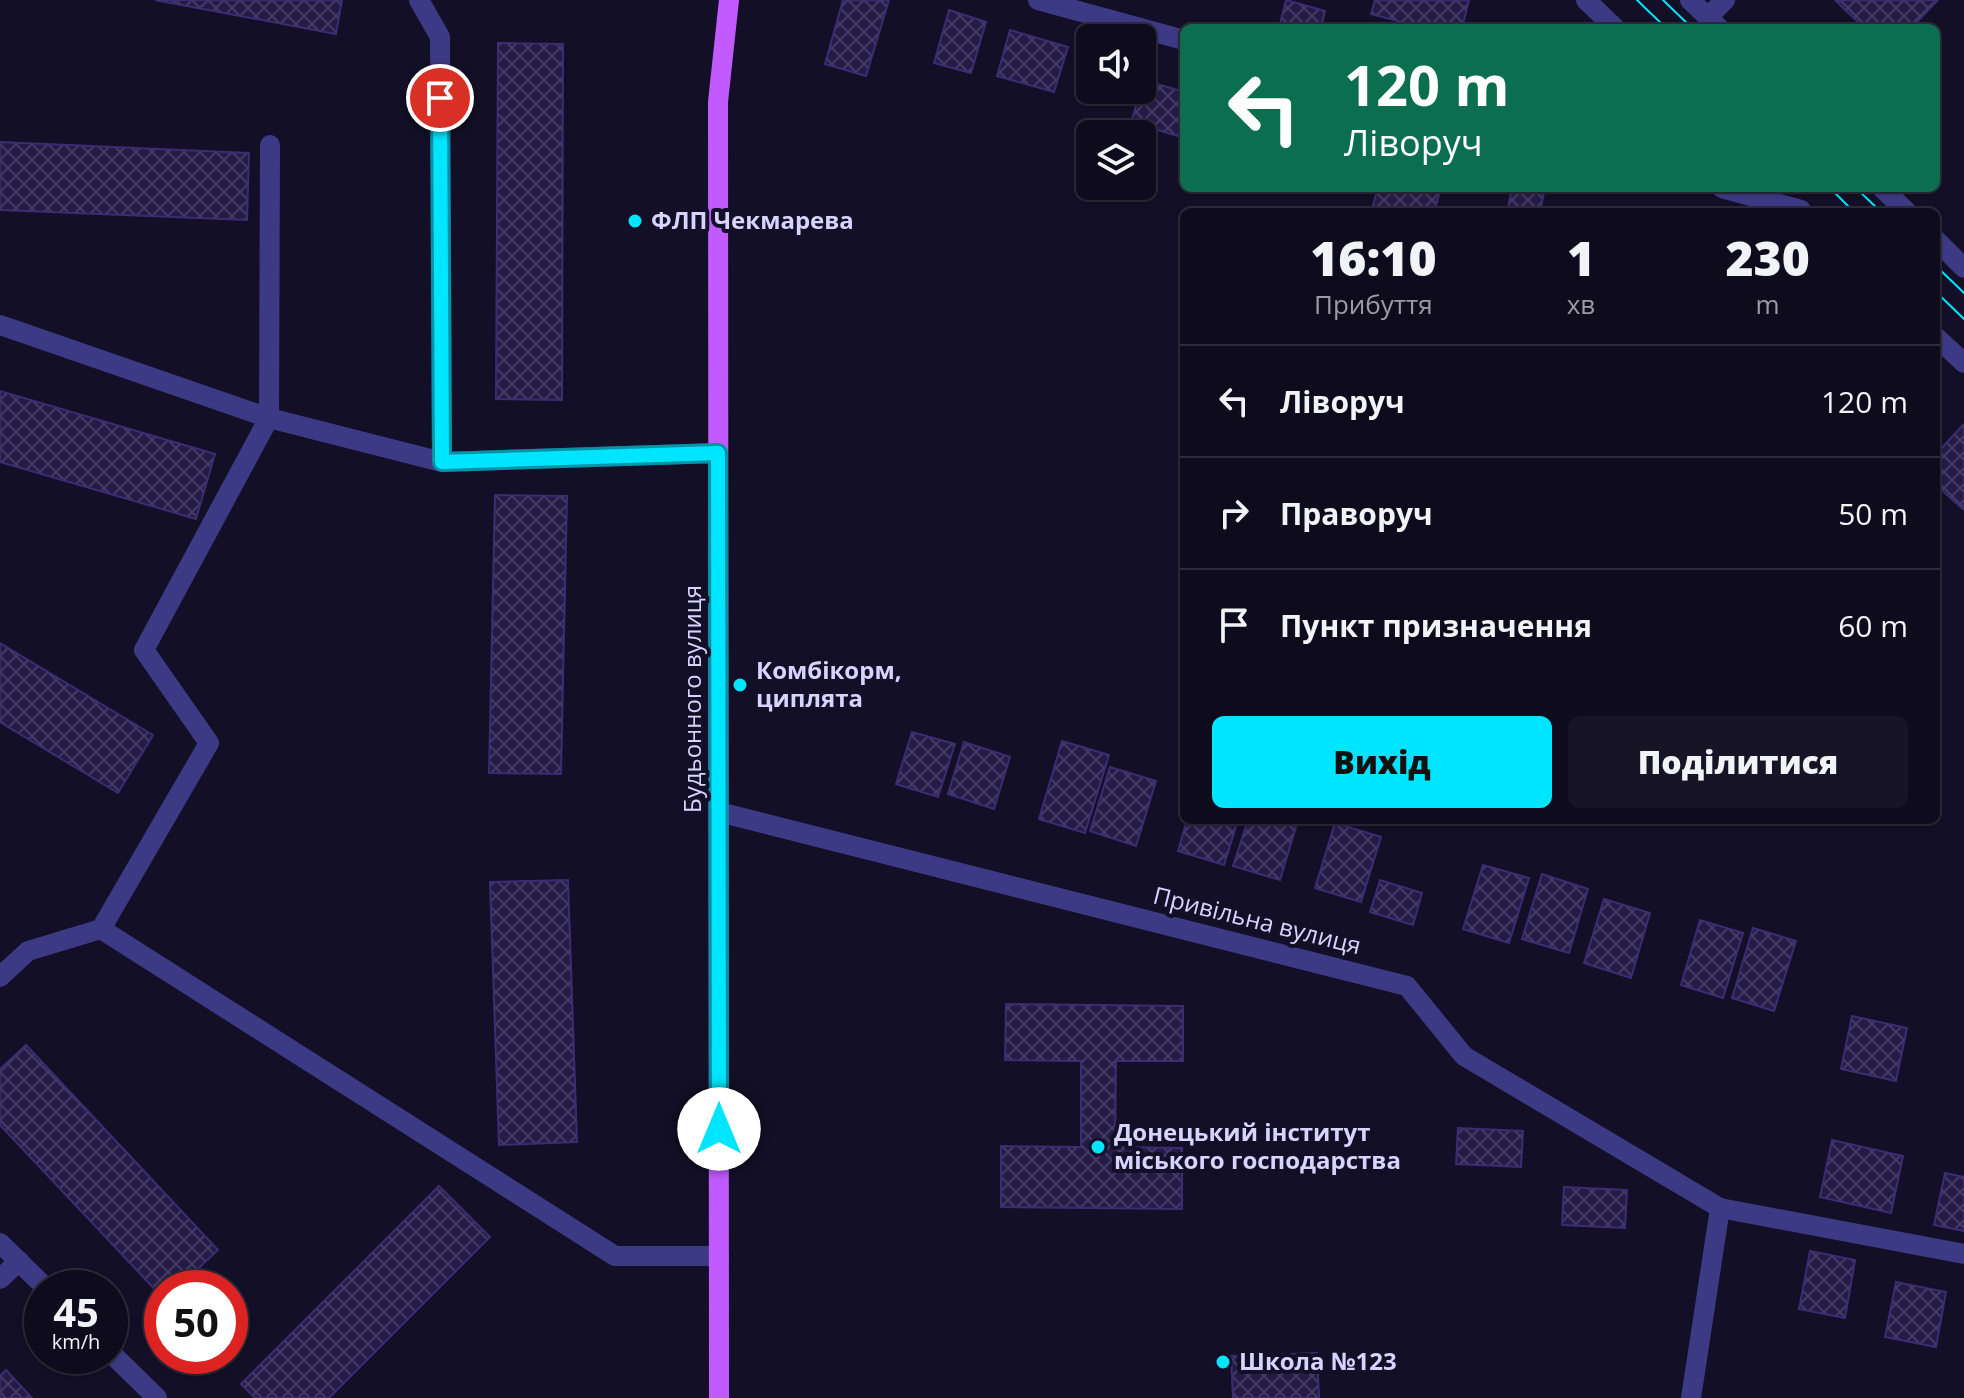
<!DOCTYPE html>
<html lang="uk">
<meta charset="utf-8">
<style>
body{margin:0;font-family:"Open Sans",sans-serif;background:#171425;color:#f1f3f6;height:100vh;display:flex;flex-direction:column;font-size:30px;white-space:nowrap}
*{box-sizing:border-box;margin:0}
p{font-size:26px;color:#9b9ba3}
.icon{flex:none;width:44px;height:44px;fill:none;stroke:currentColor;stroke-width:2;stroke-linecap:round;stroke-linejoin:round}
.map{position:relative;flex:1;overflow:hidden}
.details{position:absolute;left:1180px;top:208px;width:760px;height:616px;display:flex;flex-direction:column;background:#0e0b1c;border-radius:12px;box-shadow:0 2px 6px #0004,0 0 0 2px #2e2b3b}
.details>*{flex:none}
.top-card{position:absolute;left:1180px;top:24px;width:760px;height:168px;border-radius:12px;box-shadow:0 2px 6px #0004,0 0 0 2px #2e2b3b;background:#0b6e4f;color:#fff;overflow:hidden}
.controls{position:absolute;left:1076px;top:24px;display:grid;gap:16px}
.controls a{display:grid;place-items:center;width:80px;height:80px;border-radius:12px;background:#0e0b1c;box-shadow:0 2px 6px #0004,0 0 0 2px #2e2b3b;font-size:40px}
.speed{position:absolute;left:24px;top:1270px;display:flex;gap:16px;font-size:40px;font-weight:700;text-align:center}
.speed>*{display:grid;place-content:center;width:104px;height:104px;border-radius:50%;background:#0e0b1c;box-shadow:0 2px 6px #0004,0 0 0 2px #2e2b3b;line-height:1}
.speed small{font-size:20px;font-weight:400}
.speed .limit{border:12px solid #d22;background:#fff;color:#111}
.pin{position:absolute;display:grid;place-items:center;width:68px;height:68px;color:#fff;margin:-34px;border:4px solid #fff;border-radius:50%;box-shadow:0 2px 8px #0007}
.me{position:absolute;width:88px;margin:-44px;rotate:0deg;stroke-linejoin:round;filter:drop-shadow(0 0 6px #0008)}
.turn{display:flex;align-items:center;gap:28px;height:168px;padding:0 32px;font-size:36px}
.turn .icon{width:104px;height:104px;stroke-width:2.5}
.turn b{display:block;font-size:56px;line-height:68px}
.eta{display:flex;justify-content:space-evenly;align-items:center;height:136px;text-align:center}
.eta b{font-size:48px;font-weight:800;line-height:56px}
.button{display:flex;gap:16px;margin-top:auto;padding:16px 32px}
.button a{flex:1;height:92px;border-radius:12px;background:#00e5ff;color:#111;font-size:32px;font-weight:800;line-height:92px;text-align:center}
.button a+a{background:#171425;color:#f1f3f6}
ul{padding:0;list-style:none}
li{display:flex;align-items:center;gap:24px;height:112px;padding:0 32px;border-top:2px solid #2e2b3b}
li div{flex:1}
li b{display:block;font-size:30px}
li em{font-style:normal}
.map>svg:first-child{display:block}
</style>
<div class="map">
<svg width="1964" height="1398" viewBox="0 0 1964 1398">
<defs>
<pattern id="building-cross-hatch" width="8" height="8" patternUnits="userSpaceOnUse" patternTransform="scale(2)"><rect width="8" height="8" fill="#241b47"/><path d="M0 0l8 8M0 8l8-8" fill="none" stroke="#433b63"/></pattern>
</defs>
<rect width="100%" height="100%" fill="#130f26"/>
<g fill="url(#building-cross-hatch)" stroke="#3b2d73" stroke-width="2">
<path d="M155,0H342L336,34Z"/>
<path d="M843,0H889L866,76L825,64Z"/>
<path d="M1286,0L1325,11L1321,28H1279Z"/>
<path d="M1375,0H1469L1462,28H1425L1371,14Z"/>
<path d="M1835,0H1938L1911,28H1864Z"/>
<path d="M949,10L986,22L971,73L934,63Z"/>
<path d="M1010,30L1068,47L1054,92L997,76Z"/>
<path d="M498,43L563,44L562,400L496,399Z"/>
<path d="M1144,80L1184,92V138L1131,122Z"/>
<path d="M0,142L249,153L247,220L0,210Z"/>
<path d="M1378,188H1441L1434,212H1371Z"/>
<path d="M1512,188H1545L1540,212H1507Z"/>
<path d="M0,391L215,454L196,519L0,462Z"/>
<path d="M1963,425L1964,426V510L1936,485V454Z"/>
<path d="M495,495L567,496L561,774L489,773Z"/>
<path d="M0,643L153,735L118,793L0,722Z"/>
<path d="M912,732L955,744L938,797L896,784Z"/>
<path d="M1062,741L1109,755L1085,833L1039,819Z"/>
<path d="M964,742L1010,757L994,809L948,794Z"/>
<path d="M1110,767L1156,781L1136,846L1090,831Z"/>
<path d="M1187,820H1238L1224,865L1178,851Z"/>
<path d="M1248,820H1298L1280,880L1233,866Z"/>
<path d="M1335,823L1381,837L1361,902L1315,888Z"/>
<path d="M1483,865L1529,878L1509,943L1463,929Z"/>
<path d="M1542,874L1588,889L1569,953L1522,939Z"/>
<path d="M568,880L577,1142L499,1145L490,882Z"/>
<path d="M1380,880L1422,893L1413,925L1370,912Z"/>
<path d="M1604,899L1650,913L1631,978L1584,963Z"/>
<path d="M1700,920L1743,933L1723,998L1681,985Z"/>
<path d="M1753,928L1796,941L1774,1011L1732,998Z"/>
<path d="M1006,1004L1183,1006V1061H1116L1115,1147L1182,1148V1209L1001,1207V1146L1081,1147V1061L1005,1060Z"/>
<path d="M1852,1016L1907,1028L1896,1081L1841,1069Z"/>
<path d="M26,1045L218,1250L177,1288H162V1297L0,1125V1069Z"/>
<path d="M1458,1128L1523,1131L1521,1167L1456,1164Z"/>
<path d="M1832,1140L1903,1156L1891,1213L1820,1197Z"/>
<path d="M1945,1173L1964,1177V1231L1934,1225Z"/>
<path d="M439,1186L490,1237L329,1398H255L241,1384Z"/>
<path d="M1564,1187L1627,1190L1625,1228L1562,1225Z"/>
<path d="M1810,1251L1855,1260L1845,1318L1799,1309Z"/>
<path d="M1896,1282L1946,1292L1936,1347L1885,1337Z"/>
<path d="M1317,1353L1319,1398H1233L1231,1356Z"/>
<path d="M6,1370L32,1398H0V1376Z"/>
</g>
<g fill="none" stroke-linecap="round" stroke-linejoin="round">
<g stroke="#3d3a85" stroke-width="20">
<path d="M1038,0L1184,40"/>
<path d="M1586,0L1615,28"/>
<path d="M1690,0L1719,28"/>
<path d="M1708,17L1725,0"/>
<path d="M1722,188L1801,210"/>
<path d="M1882,188L1907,212"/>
<path d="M1936,240L1964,268"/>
<path d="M0,325L269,418L442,462L440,37L419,0"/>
<path d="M1936,337L1964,363"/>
<path d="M442,462L718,453"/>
<path d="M719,812L1407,986L1464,1056L1720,1208L1691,1398"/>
<path d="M101,929L615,1256H719"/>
<path d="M0,977L28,951L101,929L209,743L144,650L269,418L270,145"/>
<path d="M1720,1208L1964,1254"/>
<path d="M0,1243L46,1288"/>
<path d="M0,1279L19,1261"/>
<path d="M110,1352L157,1398"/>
</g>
<path stroke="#c25bff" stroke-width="20" d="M719,1398L718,102L729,0"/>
<g stroke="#00e5ff" stroke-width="2">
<path d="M1637,0L1666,28"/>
<path d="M1663,0L1692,28"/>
<path d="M1830,188L1854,212"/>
<path d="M1856,188L1881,212"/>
<path d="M1936,266L1964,293"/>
<path d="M1936,292L1964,319"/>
</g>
</g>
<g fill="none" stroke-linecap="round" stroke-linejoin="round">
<g stroke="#0095a6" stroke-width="20">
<path id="route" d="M440,98L442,462L718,453L719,1129"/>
</g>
<use href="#route" stroke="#00e5ff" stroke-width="14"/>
</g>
<g fill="#00e5ff" stroke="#130f26" stroke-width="3">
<circle cx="635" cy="221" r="8"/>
<circle cx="740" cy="685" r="8"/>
<circle cx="1098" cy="1147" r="8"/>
<circle cx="1223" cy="1362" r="8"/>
</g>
<g text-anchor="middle" stroke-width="8" stroke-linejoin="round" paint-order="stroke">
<g font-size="24" font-weight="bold" fill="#d9d4ff" stroke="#130f26" text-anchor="start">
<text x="651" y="229">ФЛП Чекмарева</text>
<text x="756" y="679">Комбікорм,<tspan x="756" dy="28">циплята</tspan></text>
<text x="1114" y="1141">Донецький інститут<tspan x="1114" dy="28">міського господарства</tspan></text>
<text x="1239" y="1370">Школа №123</text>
</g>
<g font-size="24" fill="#d9d4ff" stroke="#130f26">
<text transform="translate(693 699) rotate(-90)" y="8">Будьонного вулиця</text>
<text transform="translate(1257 921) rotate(14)" y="8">Привільна вулиця</text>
</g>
</g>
</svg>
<div class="controls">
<a><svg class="icon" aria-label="sound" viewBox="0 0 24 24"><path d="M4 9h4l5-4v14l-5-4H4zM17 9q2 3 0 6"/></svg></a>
<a><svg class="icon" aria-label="layers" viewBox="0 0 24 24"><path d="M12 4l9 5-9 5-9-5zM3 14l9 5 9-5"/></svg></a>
</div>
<div class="speed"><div>45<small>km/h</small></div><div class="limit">50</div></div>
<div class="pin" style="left:440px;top:98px;background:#d93025"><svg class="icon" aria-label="arrive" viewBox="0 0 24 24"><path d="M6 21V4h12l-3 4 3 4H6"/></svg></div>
<svg class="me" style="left:719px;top:1129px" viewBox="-20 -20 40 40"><circle r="19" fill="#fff"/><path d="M0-13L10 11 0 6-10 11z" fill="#00e5ff"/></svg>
<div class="top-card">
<div class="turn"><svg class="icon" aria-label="left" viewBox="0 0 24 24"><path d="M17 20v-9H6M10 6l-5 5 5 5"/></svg><div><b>120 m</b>Ліворуч</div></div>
</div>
<section class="details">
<div class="eta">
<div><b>16:10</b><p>Прибуття</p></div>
<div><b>1</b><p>хв</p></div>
<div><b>230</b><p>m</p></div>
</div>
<ul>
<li><svg class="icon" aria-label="left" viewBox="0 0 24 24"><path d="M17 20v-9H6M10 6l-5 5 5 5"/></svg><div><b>Ліворуч</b></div><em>120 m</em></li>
<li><svg class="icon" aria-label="right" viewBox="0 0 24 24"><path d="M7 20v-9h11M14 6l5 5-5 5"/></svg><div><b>Праворуч</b></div><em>50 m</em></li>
<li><svg class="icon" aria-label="arrive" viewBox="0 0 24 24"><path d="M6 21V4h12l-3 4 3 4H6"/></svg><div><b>Пункт призначення</b></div><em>60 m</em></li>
</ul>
<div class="button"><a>Вихід</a><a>Поділитися</a></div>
</section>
</div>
